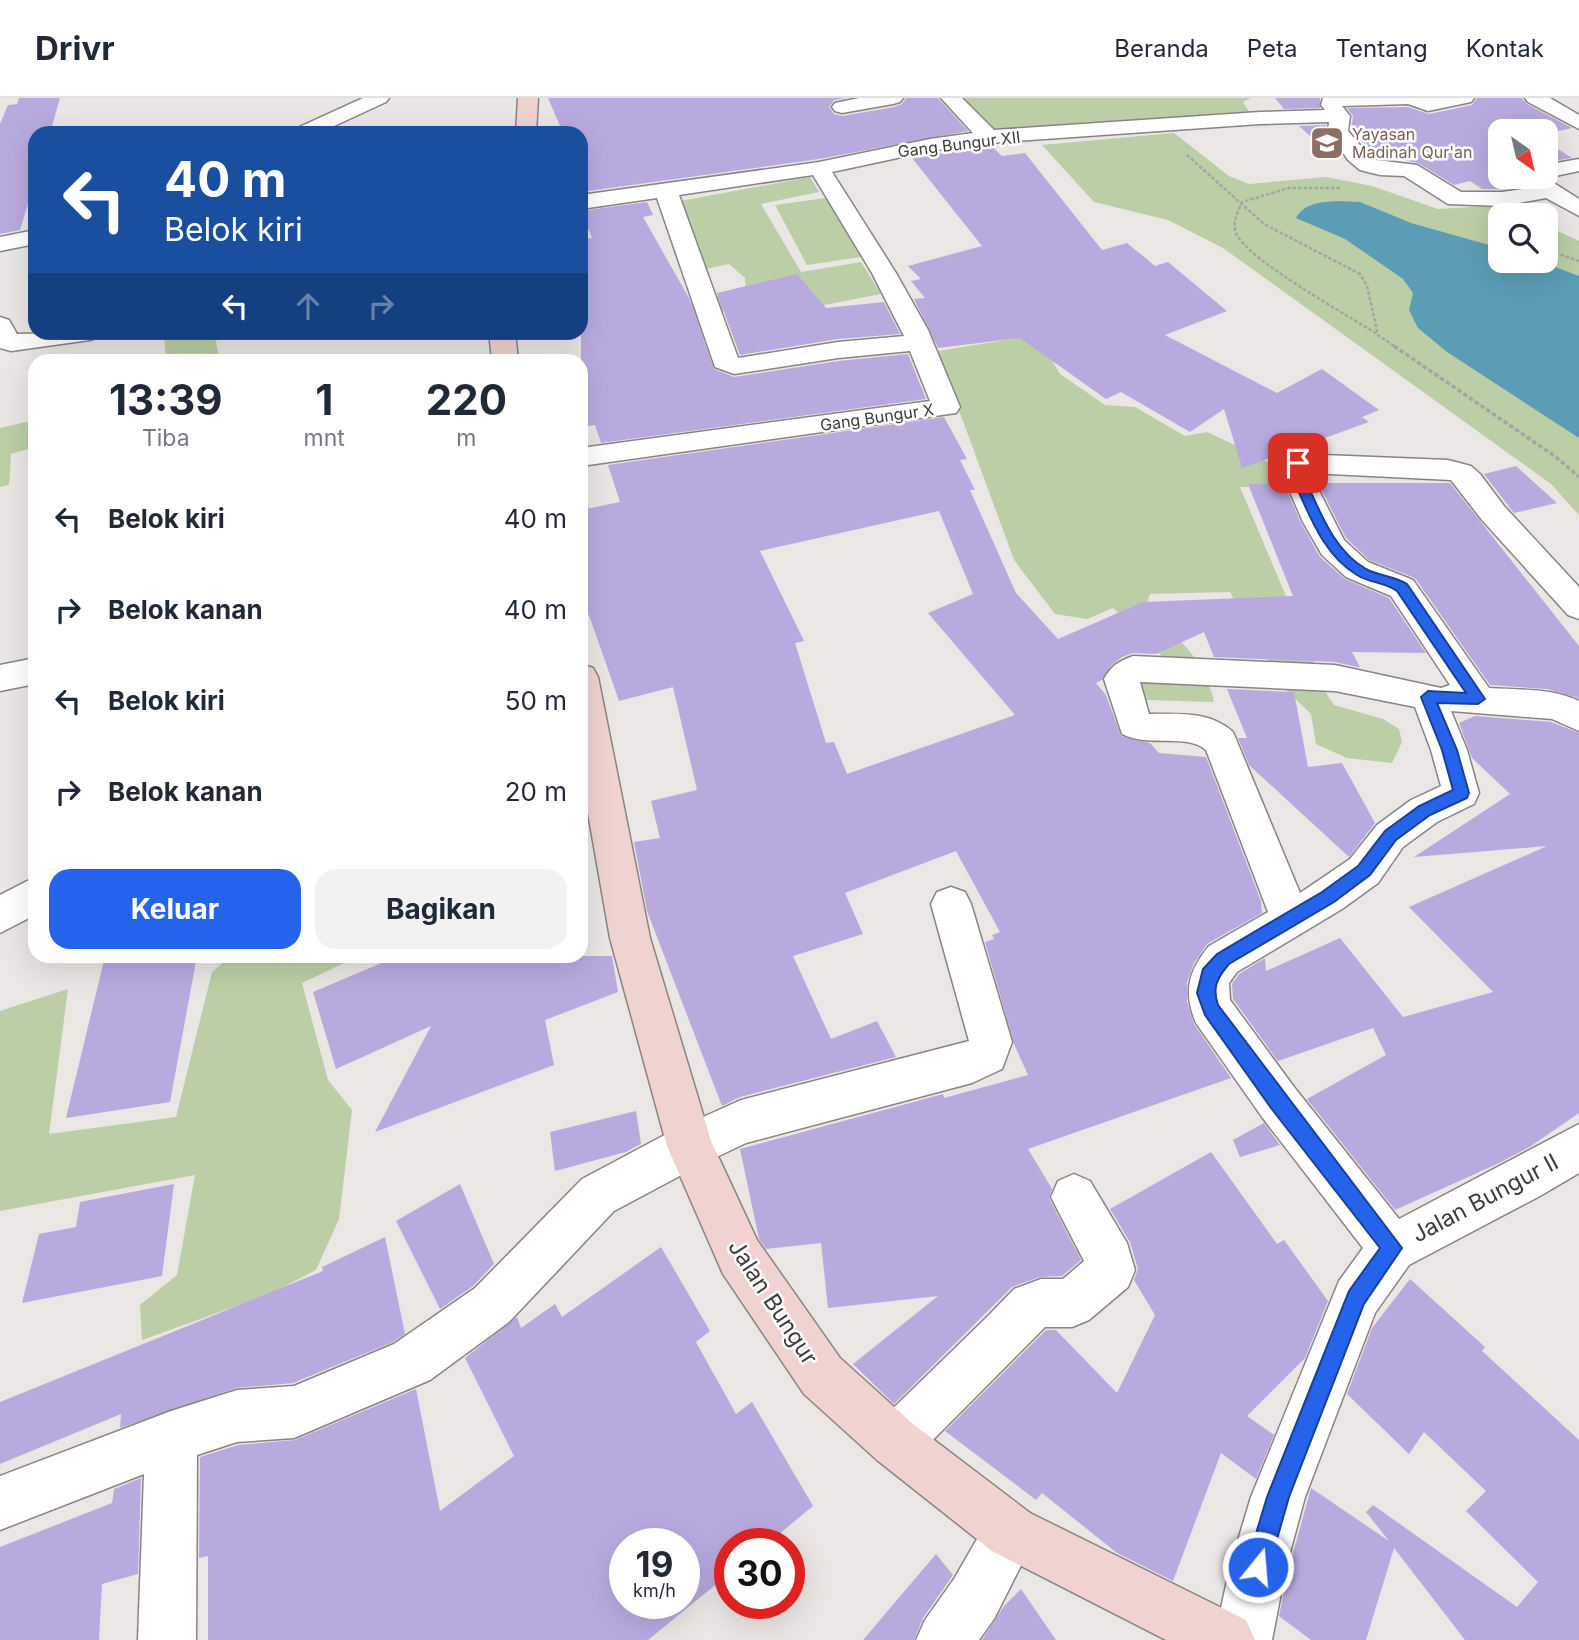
<!DOCTYPE html>
<html lang="id">
<style>
body{margin:0;font-family:Inter,sans-serif;background:#f2f2f3;color:#1f2937;height:100vh;display:flex;flex-direction:column;font-size:26px;white-space:nowrap}
*{box-sizing:border-box;margin:0}
p{font-size:23px;color:#747a83}
.icon{flex:none;width:38px;height:38px;fill:none;stroke:currentColor;stroke-width:2;stroke-linecap:round;stroke-linejoin:round}
.map{position:relative;flex:1;overflow:hidden}
.details{position:absolute;left:28px;top:256px;width:560px;height:609px;display:flex;flex-direction:column;background:#fff;border-radius:21px;box-shadow:0 7px 28px #0002}
.details>*{flex:none}
.guide{position:absolute;left:28px;top:28px;width:560px;height:214px;border-radius:21px;box-shadow:0 7px 28px #0002;background:#1a4fa0;color:#fff;overflow:hidden}
.needle{width:46px;rotate:146deg}
.controls{position:absolute;left:1488px;top:21px;display:grid;gap:14px}
.controls a{display:grid;place-items:center;width:70px;height:70px;border-radius:14px;background:#fff;box-shadow:0 7px 28px #0002;font-size:35px}
.speed{position:absolute;left:609px;top:1430px;display:flex;gap:14px;font-size:35px;font-weight:700;text-align:center}
.speed>*{display:grid;place-content:center;width:91px;height:91px;border-radius:50%;background:#fff;box-shadow:0 7px 28px #0002;line-height:1}
.speed small{font-size:18px;font-weight:400}
.speed .limit{border:10px solid #d22;background:#fff;color:#111}
.pin{position:absolute;display:grid;place-items:center;width:60px;height:60px;color:#fff;margin:-30px;border-radius:14px;box-shadow:0 4px 10px #0006}
.me{position:absolute;width:77px;margin:-38px;rotate:17deg;stroke-linejoin:round;filter:drop-shadow(0 0 5px #0008)}
.turn{display:flex;align-items:center;gap:24px;height:147px;padding:0 21px;font-size:32px}
.turn .icon{width:91px;height:91px;stroke-width:2.5}
.turn b{display:block;font-size:49px;line-height:60px}
.lanes{display:flex;align-items:center;height:66px;padding:0 21px;background:#0003;justify-content:center;gap:35px;direction:ltr}
.lanes .off{opacity:.35}
.eta{display:flex;justify-content:space-evenly;align-items:center;height:119px;text-align:center}
.eta b{font-size:42px;font-weight:700;line-height:49px}
.cta{display:flex;gap:14px;margin-top:auto;padding:14px 21px}
.cta a{flex:1;height:80px;border-radius:21px;background:#2563eb;color:#fff;font-size:28px;font-weight:700;line-height:80px;text-align:center}
.cta a+a{background:#f2f2f3;color:#1f2937}
ul{padding:0;list-style:none}
li{display:flex;align-items:center;gap:21px;height:91px;padding:0 21px}
li div{flex:1}
li b{display:block;font-size:26px}
li em{font-style:normal}
header{display:flex;align-items:center;gap:42px;box-sizing:border-box;height:98px;padding:0 35px;background:#fff;border-bottom:2px solid #e0e1e3}
header strong{font-size:33px}
nav{display:flex;gap:38px;margin-inline-start:auto;font-size:24px}
.map>svg:first-child{display:block}
</style>
<header>
<strong>Drivr</strong>
<nav><a>Beranda</a><a>Peta</a><a>Tentang</a><a>Kontak</a></nav>
</header>
<div class="map">
<svg width="1579" height="1542" viewBox="0 0 1579 1542">
<rect width="100%" height="100%" fill="#eae6e4"/>
<g fill="#bbcea6">
<path d="M963,0H1251L1243,4L1250,15L1244,16L995,35L984,30Z"/>
<path d="M1174,35L1229,78L1249,86L1326,79L1372,88L1438,111L1504,107L1525,117H1500V163H1545V127L1579,143V417L1551,386L1223,150L1168,122L1094,104L1042,47Z"/>
<path d="M810,79L819,94L761,106L801,174L861,164L881,196L803,211L793,203L711,215L715,238L635,254L672,209L746,191L745,180L729,166L682,176L659,107Z"/>
<path d="M826,100L861,159L807,167L775,107Z"/>
<path d="M164,235H214L220,262H166Z"/>
<path d="M1024,239L1052,262L1060,276L1105,307L1135,309L1185,338L1207,334L1254,356L1275,369L1276,384L1272,388L1240,389L1328,598L1334,607L1383,621L1399,631L1402,644L1392,665L1347,660L1316,646L1311,616L1283,589L1230,494L1150,496L1145,511C1177,539 1205,560 1214,604L1146,602L1124,587L1171,567L1113,510L1087,521L1055,516L1014,462L963,323L932,254Z"/>
<path d="M35,322V349L11,356L9,387L0,389V330Z"/>
<path d="M231,858H359L302,885L328,982L352,1012L339,1121L316,1172L270,1196L142,1242L140,1207L177,1177L195,1077L0,1113V913L68,891L49,1036L176,1019L212,874Z"/>
</g>
<path fill="#5c9db6" d="M1337,103L1360,104L1411,125L1500,150V163H1539L1579,178V340L1447,254L1418,230L1409,212L1413,195L1403,181L1345,141L1296,120C1304,105 1322,104 1337,103Z"/>
<g fill="#b8aadf" fill-rule="evenodd">
<path d="M19,0H60L50,35H35V83L20,132L0,136V26L8,7L17,6Z"/>
<path d="M548,0H846L834,2L829,9L834,16L842,18L894,9L902,6L906,0H938L968,33L819,61L581,94V35H563Z"/>
<path d="M1275,0H1320V10L1284,11Z"/>
<path d="M1477,0H1522L1527,6L1572,30L1545,36V33H1500V79H1521L1524,88L1502,91H1482L1470,83L1454,87L1418,65L1407,63L1395,56L1374,57L1351,32L1353,18L1347,10L1408,9L1429,16L1472,7Z"/>
<path d="M1326,27V34L1342,58L1334,59L1299,28Z"/>
<path d="M1545,43L1572,60L1545,64Z"/>
<path d="M991,47L1002,58L1025,55L1102,152L1127,145L1155,168L1168,164L1227,213L1165,237L1277,295L1322,271L1379,312L1362,319L1369,324L1242,370L1224,311L1190,334L1121,294L1106,301L1020,240L938,250L914,201L925,200L911,183L921,181L908,168L982,148L912,60Z"/>
<path d="M647,104L653,117L643,119L689,200L714,271L734,279L838,263L908,256L926,301L601,345L595,327L581,329V141L592,140L581,113Z"/>
<path d="M797,176L826,210L884,204L900,236L838,241L740,257L717,195Z"/>
<path d="M944,319L967,361L960,362L975,392H970L1016,495L1058,541L1143,504L1293,498L1248,386H1284L1301,425L1320,459L1345,481L1389,500L1426,555L1352,554L1360,569H1357L1335,564L1214,559L1204,534L1156,556L1133,555L1122,559L1111,568L1102,582L1096,585L1106,597L1121,638L1150,645L1159,655L1206,659L1261,803L1262,815L1207,846L1194,865L1187,884V904L1194,926L1231,980L1028,1051L1052,1091L1049,1100L1081,1162L1062,1178L1040,1179L1012,1189L894,1306L853,1266L938,1198L828,1210L821,1145L766,1151L759,1141L740,1051L943,996L944,1000L1028,977L1014,946L985,844L994,841L992,837L1000,834L956,753L845,795L863,836L793,858L831,941L877,923L896,959L740,999L722,1008L647,813L634,744L660,740L651,703L697,692L673,589L619,603L589,517L586,518L581,495V412L620,404L608,367ZM939,413L973,496L928,515L1015,617L847,676L834,644L826,645L795,545L804,543L760,453Z"/>
<path d="M1516,368L1557,405L1514,415L1484,376Z"/>
<path d="M1318,385H1450L1579,548V600L1547,591L1490,587L1415,480L1369,462L1346,440Z"/>
<path d="M1227,591L1294,594L1308,669L1342,665L1375,725L1349,759L1249,667L1238,640H1247Z"/>
<path d="M1475,618L1551,624L1579,635V1015L1531,1048L1497,1066L1395,1112L1307,1001L1386,957L1373,930L1278,963L1233,901L1232,886L1239,876L1265,860L1266,873L1340,840L1403,919L1493,894L1409,809L1547,748L1414,759L1510,696L1472,660L1459,625Z"/>
<path d="M105,858H197L170,1004L66,1020Z"/>
<path d="M398,858H612L618,894L545,922L554,967L375,1034L431,928L336,971L313,894Z"/>
<path d="M636,1013L641,1046L626,1054L555,1073L550,1034Z"/>
<path d="M1264,1025L1280,1047L1240,1059L1233,1042Z"/>
<path d="M1211,1054L1277,1146L1284,1142L1328,1203L1305,1260L1247,1318L1274,1337L1256,1381L1221,1355L1173,1483L1117,1455L1042,1395L1036,1402L945,1333L1046,1232H1056L1117,1295L1155,1217L1134,1182L1138,1171L1130,1144L1110,1111Z"/>
<path d="M174,1086L162,1178L22,1205L39,1136L76,1129L80,1104Z"/>
<path d="M460,1086L494,1166L473,1188L440,1211L396,1123Z"/>
<path d="M385,1139L405,1236L393,1244L293,1285L236,1290L120,1330L121,1316L0,1366V1304L323,1173L322,1169Z"/>
<path d="M661,1149L710,1233L696,1244L736,1316L752,1304L813,1408L767,1446H730V1475L648,1542H208V1458L199,1460L200,1359L238,1347L295,1342L416,1291L440,1413L514,1358L465,1260L517,1219L521,1230L555,1206L562,1219ZM625,1446H684V1505H625Z"/>
<path d="M1410,1181L1485,1249L1482,1253L1579,1342V1542H1465L1394,1450L1366,1542H1311L1279,1518L1289,1470L1311,1390L1389,1443L1366,1414L1373,1407L1517,1509L1538,1484L1466,1413L1486,1393L1424,1334L1409,1356L1347,1296L1372,1230Z"/>
<path d="M141,1380L138,1476L102,1486L99,1542H0V1449L112,1405L114,1391Z"/>
<path d="M936,1456L953,1477L923,1520L914,1542H863Z"/>
<path d="M1021,1491L1056,1542H982L1004,1508Z"/>
</g>
<g fill="none" stroke-linecap="round" stroke-linejoin="round">
<g stroke="#888482" stroke-width="3">
<g id="street">
<path d="M363,0H389L386,4L319,35H292L295,31Z"/>
<path d="M859,0H903L900,4L893,6L842,15L835,13L832,9L835,5Z"/>
<path d="M941,0H962L994,32L1260,14L1325,12L1321,7L1323,0H1474L1471,4L1428,13L1408,6L1342,8L1350,18L1348,33L1364,52L1376,62L1417,67L1461,94H1502L1529,90L1524,84V79H1545V67L1579,61V73L1546,80L1579,101V118L1546,100L1502,108L1448,106L1404,78L1380,77L1360,72L1348,62L1328,33L1329,24L1260,26L989,45L930,53L832,74L896,175L928,232L960,309L956,315L581,368V350L930,303L910,253L838,260L734,276L715,269L657,100L581,111V97L819,64L930,41L973,35ZM813,77L872,175L904,238L838,244L738,260L679,97Z"/>
<path d="M1525,0H1550L1579,17V31L1528,4Z"/>
<path d="M35,132V146L0,153V139Z"/>
<path d="M0,219L9,222L17,236L102,234L99,239L90,242L11,253L0,250Z"/>
<path d="M1298,356L1448,362L1471,368L1480,376L1504,408L1579,489V521L1568,517L1482,422L1451,382L1310,375L1344,442L1368,464L1413,482L1489,590C1519,592 1552,590 1579,603V633L1552,621L1451,613L1467,652L1479,695L1474,706L1437,724L1403,749L1378,785L1342,811L1237,874L1229,885L1230,902L1294,989L1399,1121L1579,1026V1075L1540,1098L1409,1167L1375,1215L1305,1399L1286,1469L1272,1542H1214L1230,1469L1251,1399L1339,1183L1363,1150L1262,1019L1196,925C1183,895 1188,873 1209,848L1268,814L1206,652C1187,635 1149,650 1122,636L1104,581C1111,568 1119,563 1133,558L1335,567L1441,590L1450,587L1391,498L1346,479L1322,457L1303,424L1281,373L1288,359ZM1140,584L1335,593L1415,609L1431,652L1441,688L1411,702L1377,727L1350,761L1300,795L1233,634C1210,613 1178,616 1149,616Z"/>
<path d="M35,560V586L0,593V567Z"/>
<path d="M35,779V817L0,835V797Z"/>
<path d="M951,789L965,794L971,806L1012,944L1002,971L972,985L746,1045L706,1064L614,1113L509,1224L430,1282L294,1340L237,1344L197,1357L196,1542H138L144,1376L0,1432V1378L171,1313L237,1292L294,1288L394,1246L475,1190L582,1081L674,1032L741,1002L969,943L931,806L937,794Z"/>
<path d="M1074,1076L1090,1083L1127,1145L1135,1172L1128,1189L1089,1222L1072,1229H1045L913,1362L895,1370L877,1362L869,1344L877,1326L988,1218L1014,1191L1041,1181H1063L1084,1163L1051,1099L1058,1083Z"/>
<path d="M1011,1407L1030,1415L1038,1434L994,1521L979,1542H916L925,1522L954,1481L992,1415Z"/>
</g>
</g>
<g stroke="#888482" stroke-width="3">
<g id="secondary">
<path d="M518,0H538L536,35H516Z"/>
<path d="M489,234H515L518,262H492Z"/>
<path d="M581,566L593,570L598,579L650,840L711,1043L757,1142L840,1260L913,1326L1030,1415L1246,1522L1255,1542H1166L992,1453L877,1362L804,1296L723,1176L667,1048L610,840L581,675Z"/>
</g>
</g>
<g stroke="#a7a4a2" stroke-width="2.5" stroke-dasharray="3.5 2" stroke-linecap="butt">
<path d="M1187,57L1264,126L1360,176L1367,188L1378,237L1397,250"/>
<path d="M1340,90H1289L1242,104C1238,114 1232,124 1236,135C1246,161 1349,218 1377,236"/>
<path d="M1545,151L1579,163"/>
</g>
<path stroke="#a7a4a2" stroke-width="3.5" stroke-dasharray="4.5 2.5" stroke-linecap="butt" d="M1394,248L1556,359L1579,379"/>
<use href="#street" fill="#fff" fill-rule="evenodd"/>
<use href="#secondary" fill="#f0d3d0" fill-rule="evenodd"/>
</g>
<path fill="#2563eb" stroke="#184099" stroke-width="2" d="M1298,361L1304,365L1301,373C1318,407 1331,451 1366,471C1379,478 1394,478 1407,486L1485,601L1478,606L1437,605L1457,652L1469,695L1467,700L1430,717L1396,742L1370,777L1334,804L1229,866C1217,880 1212,889 1218,907L1402,1150L1364,1206L1289,1399L1269,1469L1266,1477L1258,1480L1249,1477L1246,1469L1267,1399L1349,1193L1380,1150L1271,1010L1205,917L1197,895L1203,871L1217,856L1322,794L1358,768L1385,733L1419,708L1453,692L1442,652L1421,599L1428,593L1466,595L1397,493C1385,484 1369,485 1357,477C1320,455 1307,409 1289,373L1294,362Z"/>
<defs>
<g id="school-square" transform="scale(1.75)"><rect x="-9" y="-9" width="18" height="18" rx="4" fill="#8d6e63" stroke="#fff"/><path d="M0-5L7-2L0 1L-7-2ZM-4 1L0 2.5L4 1V4Q0 6-4 4Z" fill="#fff"/></g>
</defs>
<g fill-rule="evenodd">
<use href="#school-square" x="1327" y="45"/>
</g>
<g text-anchor="middle" stroke-width="5" stroke-linejoin="round" paint-order="stroke">
<g font-size="16" fill="#785e54" stroke="#fff" text-anchor="start">
<text x="1352" y="42">Yayasan<tspan x="1352" dy="18">Madinah Qur'an</tspan></text>
</g>
<g font-size="16" fill="#3d3b3a" stroke="#fff">
<text transform="translate(959 46) rotate(-7)" y="6">Gang Bungur XII</text>
<text transform="translate(877 319) rotate(-8)" y="6">Gang Bungur X</text>
</g>
<g font-size="23" fill="#3d3b3a" stroke="#fff">
<text transform="translate(1485 1100) rotate(-28)" y="8">Jalan Bungur II</text>
<text transform="translate(773 1204) rotate(57)" y="8">Jalan Bungur</text>
</g>
</g>
</svg>
<div class="controls">
<a><svg class="needle" viewBox="-14 -14 28 28"><path d="M0-13l5 13h-10z" fill="#e53935"/><path d="M0 13l5-13h-10z" fill="#747a83"/></svg></a>
<a><svg class="icon" aria-label="search" viewBox="0 0 24 24"><circle cx="10" cy="10" r="6"/><path d="M15 15l6 6"/></svg></a>
</div>
<div class="speed"><div>19<small>km/h</small></div><div class="limit">30</div></div>
<div class="pin" style="left:1298px;top:365px;background:#d93025"><svg class="icon" aria-label="arrive" viewBox="0 0 24 24"><path d="M6 21V4h12l-3 4 3 4H6"/></svg></div>
<svg class="me" style="left:1258px;top:1469px" viewBox="-20 -20 40 40"><circle r="17" fill="#2563eb" stroke="#fff" stroke-width="3"/><path d="M0-11L8 9 0 5-8 9z" fill="#fff"/></svg>
<div class="guide">
<div class="turn"><svg class="icon" aria-label="left" viewBox="0 0 24 24"><path d="M17 20v-9H6M10 6l-5 5 5 5"/></svg><div><b>40 m</b>Belok kiri</div></div>
<div class="lanes"><svg class="icon" aria-label="left" viewBox="0 0 24 24"><path d="M17 20v-9H6M10 6l-5 5 5 5"/></svg><svg class="icon off" aria-label="ahead" viewBox="0 0 24 24"><path d="M12 20V5M6 11l6-6 6 6"/></svg><svg class="icon off" aria-label="right" viewBox="0 0 24 24"><path d="M7 20v-9h11M14 6l5 5-5 5"/></svg></div>
</div>
<section class="details">
<div class="eta">
<div><b>13:39</b><p>Tiba</p></div>
<div><b>1</b><p>mnt</p></div>
<div><b>220</b><p>m</p></div>
</div>
<ul>
<li><svg class="icon" aria-label="left" viewBox="0 0 24 24"><path d="M17 20v-9H6M10 6l-5 5 5 5"/></svg><div><b>Belok kiri</b></div><em>40 m</em></li>
<li><svg class="icon" aria-label="right" viewBox="0 0 24 24"><path d="M7 20v-9h11M14 6l5 5-5 5"/></svg><div><b>Belok kanan</b></div><em>40 m</em></li>
<li><svg class="icon" aria-label="left" viewBox="0 0 24 24"><path d="M17 20v-9H6M10 6l-5 5 5 5"/></svg><div><b>Belok kiri</b></div><em>50 m</em></li>
<li><svg class="icon" aria-label="right" viewBox="0 0 24 24"><path d="M7 20v-9h11M14 6l5 5-5 5"/></svg><div><b>Belok kanan</b></div><em>20 m</em></li>
</ul>
<div class="cta"><a>Keluar</a><a>Bagikan</a></div>
</section>
</div>
